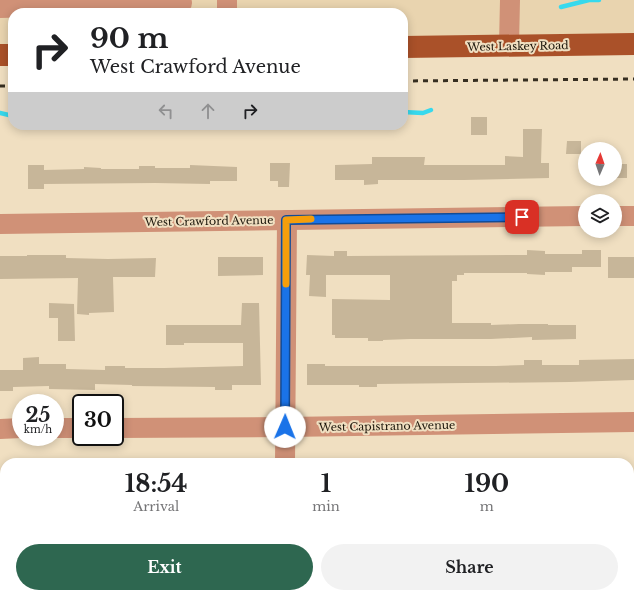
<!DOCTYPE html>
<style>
body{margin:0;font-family:"Libre Baskerville",serif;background:#f2f2f2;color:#202124;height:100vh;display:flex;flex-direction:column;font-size:15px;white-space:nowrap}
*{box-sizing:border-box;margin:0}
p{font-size:13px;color:#757577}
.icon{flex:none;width:22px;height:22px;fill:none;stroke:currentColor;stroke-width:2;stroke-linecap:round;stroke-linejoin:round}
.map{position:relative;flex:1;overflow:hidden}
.drawer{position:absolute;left:0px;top:458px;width:634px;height:140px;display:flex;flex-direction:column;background:#fff;border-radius:16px 16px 0 0;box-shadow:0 2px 10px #0003}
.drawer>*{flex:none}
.banner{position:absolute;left:8px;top:8px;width:400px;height:122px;border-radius:16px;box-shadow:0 2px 10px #0003;background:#fff;color:#202124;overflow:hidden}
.needle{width:26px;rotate:2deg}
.tools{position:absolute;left:578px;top:142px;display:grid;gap:8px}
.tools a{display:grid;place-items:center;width:44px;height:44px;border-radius:50%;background:#fff;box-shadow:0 2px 10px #0003;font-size:20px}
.speed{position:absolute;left:12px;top:394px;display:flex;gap:8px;font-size:20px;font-weight:700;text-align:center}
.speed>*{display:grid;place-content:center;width:52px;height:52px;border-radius:50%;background:#fff;box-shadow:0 2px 10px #0003;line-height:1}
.speed small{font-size:10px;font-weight:400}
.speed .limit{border:2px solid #111;border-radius:6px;background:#fff;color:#111}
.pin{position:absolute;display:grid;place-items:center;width:34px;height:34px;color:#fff;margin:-17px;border-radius:8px;box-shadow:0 2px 6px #0006}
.me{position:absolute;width:44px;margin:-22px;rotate:1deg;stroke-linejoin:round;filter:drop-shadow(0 0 3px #0008)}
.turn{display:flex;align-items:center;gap:14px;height:84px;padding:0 16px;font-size:18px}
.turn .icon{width:52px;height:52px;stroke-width:2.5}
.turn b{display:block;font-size:28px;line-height:34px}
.lanes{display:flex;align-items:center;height:38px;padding:0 16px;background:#0003;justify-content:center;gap:20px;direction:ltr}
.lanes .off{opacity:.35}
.eta{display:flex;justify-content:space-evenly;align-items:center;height:68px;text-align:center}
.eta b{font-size:24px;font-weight:800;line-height:28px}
.action{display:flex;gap:8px;margin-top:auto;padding:8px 16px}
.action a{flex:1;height:46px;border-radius:24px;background:#2e6750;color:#fff;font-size:16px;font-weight:800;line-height:46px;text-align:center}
.action a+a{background:#f2f2f2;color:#202124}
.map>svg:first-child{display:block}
</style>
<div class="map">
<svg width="634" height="598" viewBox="0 0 634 598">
<rect width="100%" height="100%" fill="#f0dfc1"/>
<path fill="#e9d4af" d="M0,0H634V43L403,47V13H13V55H0Z"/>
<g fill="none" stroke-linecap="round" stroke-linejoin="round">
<g stroke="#37d9ed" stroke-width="4.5">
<path d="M561,7L589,0H599"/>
<path d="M403,112L423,113L431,110"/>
<path d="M0,113L13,116"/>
</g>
</g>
<g fill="#c7b699">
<rect x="471" y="117" width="16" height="18"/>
<path d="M523,129H542L541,163H549V178L464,180H378V184L364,185V180H335V165L372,164V157H425L424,165H505V156L523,157Z"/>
<path d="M567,141H581V154H566Z"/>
<path d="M270,163H290L289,187H278V181H270Z"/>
<rect x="615" y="164" width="12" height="14"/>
<path d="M28,165H44V170L84,169V167L101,168V169H139V166H155V168H190V165L237,167V181H210V184L155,183L44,184V189H28Z"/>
<path d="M527,250L545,251V254H582V250H601V267H572V272H545V275L527,274V273H464V275H457V281H452V323H491V325L519,324H548V325H576V339L532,340V337L491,339H410L383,340V341H368V338H335V335H332V299L390,300V275H326V297L309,296L310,275H306L307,255L334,256V251H347V256L527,255Z"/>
<path d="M27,255H66V258L108,259L156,258L155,277H113L114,312L89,313V315L77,314L78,278L0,279V256H27Z"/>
<path d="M218,257H263V275L218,276Z"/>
<rect x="608" y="257" width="26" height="21"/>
<path d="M49,303L74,304L75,341H58V318H49Z"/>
<path d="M242,303H259L261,385H232V390H215V387L132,386V385L95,384V390L49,389V386L13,387V391H0V370H23V358L39,357V364H66V369L105,370V366H125V368H164L243,366V343H184V345H166V325H241Z"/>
<path d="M634,359V380L570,382L377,384V387H359V385H307V364H325V366H496L524,365V360H542V365H579V360Z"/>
</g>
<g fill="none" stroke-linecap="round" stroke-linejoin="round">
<g stroke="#d09177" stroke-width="20">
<path d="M0,8L182,3"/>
<path d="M227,13V0"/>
<path d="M509,45L510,0"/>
<path d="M615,216H634"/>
<path d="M0,224L585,216"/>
<path d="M55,428H81"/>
<path d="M115,428L285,427L634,422"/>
<path d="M0,429L21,428"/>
<path d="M285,463L287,220"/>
<path d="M283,598V593"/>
</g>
<g stroke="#aa5129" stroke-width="22">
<path d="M403,47L634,44"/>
<path d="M0,55H13"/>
</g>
<g stroke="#362e21" stroke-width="3" stroke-dasharray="5 5" stroke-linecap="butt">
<path d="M403,81L634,79"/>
<path d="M0,86H13"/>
</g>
</g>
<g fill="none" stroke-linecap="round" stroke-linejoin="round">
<g stroke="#114b97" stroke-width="10">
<path id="route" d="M285,427L286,220L522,217"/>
</g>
<use href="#route" stroke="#1a73e8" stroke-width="7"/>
<path stroke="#f59e0b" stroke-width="7" d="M286,284V220L311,219"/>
</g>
<g text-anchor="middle" stroke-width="4" stroke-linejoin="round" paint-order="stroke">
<g font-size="11" fill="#1c160b" stroke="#f0dfc1">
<text transform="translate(518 46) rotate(-1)" y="4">West Laskey Road</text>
<text transform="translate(209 221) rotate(-1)" y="4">West Crawford Avenue</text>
<text transform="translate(387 426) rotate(-1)" y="4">West Capistrano Avenue</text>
</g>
</g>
</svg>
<div class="tools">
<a><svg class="needle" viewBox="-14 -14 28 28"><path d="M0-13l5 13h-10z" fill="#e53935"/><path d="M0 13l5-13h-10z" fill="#757577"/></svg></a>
<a><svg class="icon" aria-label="layers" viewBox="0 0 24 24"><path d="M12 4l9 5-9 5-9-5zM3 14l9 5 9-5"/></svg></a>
</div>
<div class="speed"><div>25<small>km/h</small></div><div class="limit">30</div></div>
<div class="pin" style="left:522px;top:217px;background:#d93025"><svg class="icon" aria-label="arrive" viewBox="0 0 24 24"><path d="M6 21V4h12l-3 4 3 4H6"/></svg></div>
<svg class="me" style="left:285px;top:427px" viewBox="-20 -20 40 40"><circle r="19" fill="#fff"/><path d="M0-13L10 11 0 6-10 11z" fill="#1a73e8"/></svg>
<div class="banner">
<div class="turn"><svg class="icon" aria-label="right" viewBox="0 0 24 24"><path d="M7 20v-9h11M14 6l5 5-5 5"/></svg><div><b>90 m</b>West Crawford Avenue</div></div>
<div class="lanes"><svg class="icon off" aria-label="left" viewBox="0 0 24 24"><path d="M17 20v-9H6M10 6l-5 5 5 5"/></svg><svg class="icon off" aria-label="ahead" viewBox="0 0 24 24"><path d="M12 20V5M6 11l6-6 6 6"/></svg><svg class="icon" aria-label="right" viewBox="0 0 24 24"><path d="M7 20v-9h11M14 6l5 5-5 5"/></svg></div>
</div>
<section class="drawer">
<div class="eta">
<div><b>18:54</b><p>Arrival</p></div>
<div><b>1</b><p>min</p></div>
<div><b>190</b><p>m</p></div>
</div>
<div class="action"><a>Exit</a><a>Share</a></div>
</section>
</div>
